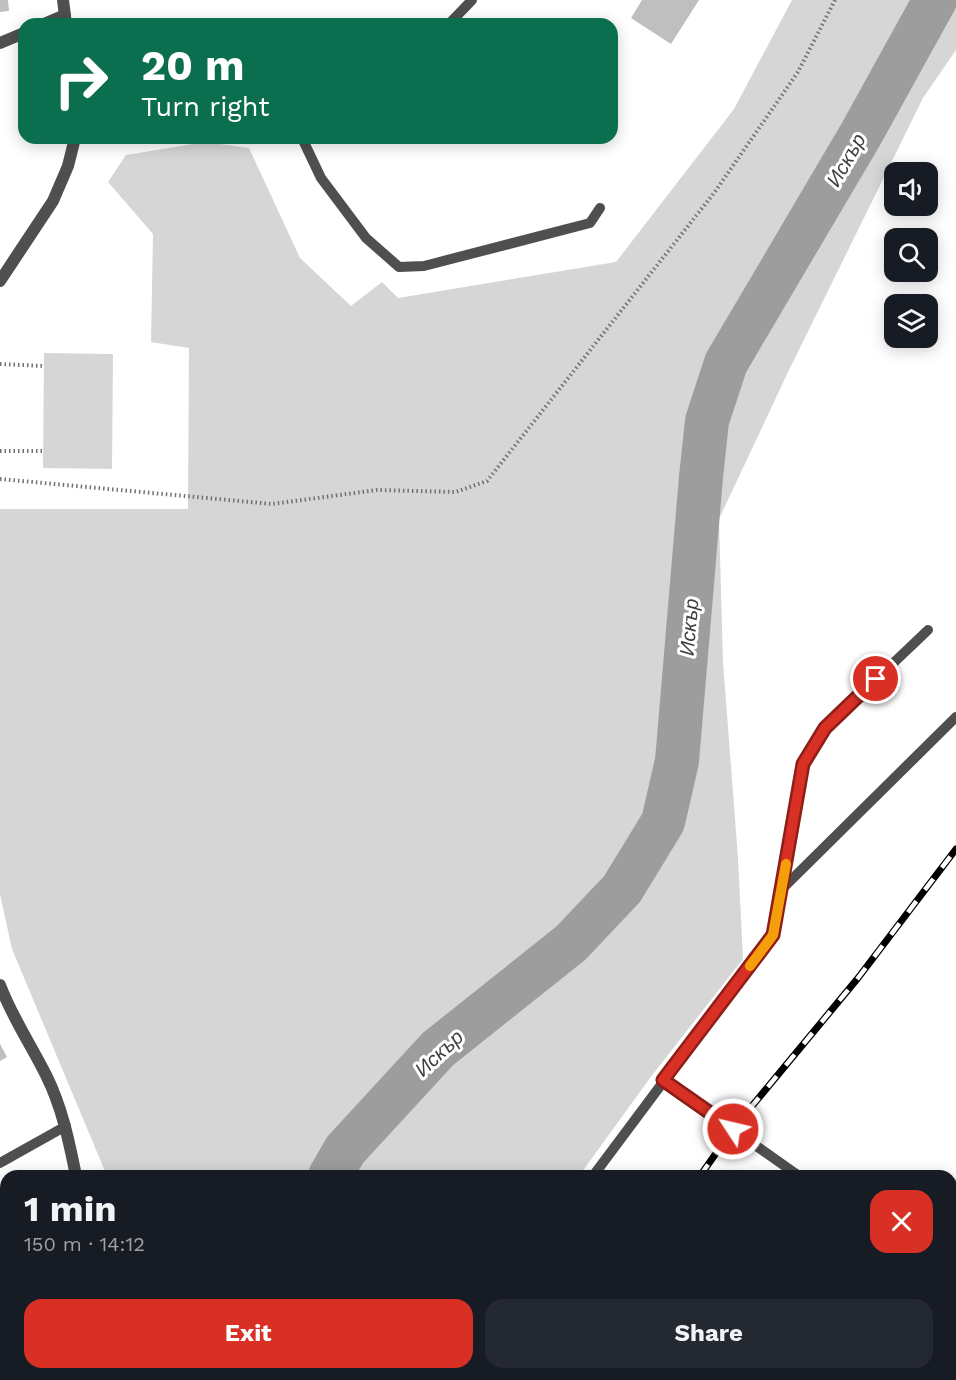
<!DOCTYPE html>
<meta charset="utf-8">
<style>
body{margin:0;font-family:"Work Sans",sans-serif;background:#242831;color:#f1f3f6;height:100vh;display:flex;flex-direction:column;font-size:22px;white-space:nowrap}
*{box-sizing:border-box;margin:0}
p{font-size:20px;color:#9ea1a6}
.icon{flex:none;width:33px;height:33px;fill:none;stroke:currentColor;stroke-width:2;stroke-linecap:round;stroke-linejoin:round}
.map{position:relative;flex:1;overflow:hidden}
.side{position:absolute;left:0px;top:1170px;width:957px;height:210px;display:flex;flex-direction:column;background:#171b24;border-radius:18px 18px 0 0;box-shadow:0 3px 15px #0003}
.side>*{flex:none}
.hud{position:absolute;left:18px;top:18px;width:600px;height:126px;border-radius:18px;box-shadow:0 3px 15px #0003;background:#0b6e4f;color:#fff;overflow:hidden}
.buttons{position:absolute;left:884px;top:162px;display:grid;gap:12px}
.buttons a{display:grid;place-items:center;width:54px;height:54px;border-radius:12px;background:#171b24;box-shadow:0 3px 15px #0003;font-size:30px}
.pin{position:absolute;display:grid;place-items:center;width:51px;height:51px;color:#fff;margin:-26px;border:3px solid #fff;border-radius:50%;box-shadow:0 2px 6px #0007}
.me{position:absolute;width:66px;margin:-33px;rotate:305deg;stroke-linejoin:round;filter:drop-shadow(0 0 4px #0008)}
.turn{display:flex;align-items:center;gap:21px;height:126px;padding:0 24px;font-size:27px}
.turn .icon{width:78px;height:78px;stroke-width:2.5}
.turn b{display:block;font-size:42px;line-height:51px}
.round{display:grid;place-items:center;flex:none;width:63px;height:63px;border-radius:18px;background:#242831}
.headline{display:flex;align-items:center;justify-content:space-between;height:102px;padding:0 24px}
h1{font-size:36px;font-weight:700;line-height:45px}
.primary-button{display:flex;gap:12px;margin-top:auto;padding:12px 24px}
.primary-button a{flex:1;height:69px;border-radius:18px;background:#d93025;color:#fff;font-size:24px;font-weight:700;line-height:69px;text-align:center}
.primary-button a+a{background:#242831;color:#f1f3f6}
.map>svg:first-child{display:block}
</style>
<div class="map">
<svg width="956" height="1380" viewBox="0 0 956 1380">
<rect width="100%" height="100%" fill="#fff"/>
<g fill="#d6d6d6">
<path d="M792,0H956V50L923,98L789,370L719,519L723,662L738,858L743,959L650,1078L579,1176H107L12,949L0,894V509H188L189,348L151,342L153,234L108,182L126,155L205,142L249,148L300,258L351,306L382,282L398,298L616,262L734,109Z"/>
<path d="M44,353L113,354L112,469L43,468Z"/>
<path d="M6,1202V1374H47L46,1380H0V1205Z"/>
<path d="M98,1374H434L430,1380H96Z"/>
</g>
<g fill="none" stroke-linecap="round" stroke-linejoin="round">
<g stroke="#9d9d9d" stroke-width="44">
<path d="M330,1176L345,1150L438,1049L571,943L622,889L663,822L677,761L701,477L707,421L726,363L861,134L935,0"/>
<path d="M224,1380L228,1374"/>
</g>
</g>
<g fill="#bfbfbf">
<path d="M0,0H8L9,11L0,12Z"/>
<path d="M642,0H699L671,44L631,18Z"/>
<path d="M0,1044L7,1057L0,1061Z"/>
<path d="M956,1178V1237L951,1246V1187Z"/>
<path d="M951,1340L956,1351V1380H895L892,1374H951Z"/>
</g>
<g fill="none" stroke-linecap="round" stroke-linejoin="round">
<g stroke="#717171" stroke-width="4" stroke-dasharray="1.5 3" stroke-linecap="butt">
<path d="M0,364L44,366"/>
<path d="M0,451H43"/>
<path d="M0,479L272,504L377,490L456,492L487,481L714,193L798,72L835,0"/>
</g>
<g stroke="#4f4f4f" stroke-width="10">
<path d="M449,24L472,0"/>
<path d="M302,138L321,178L366,238L399,267L424,266L590,223L600,208"/>
<path d="M782,889L956,717"/>
<path d="M663,1080L799,1176"/>
<path d="M0,1163L66,1126"/>
<path d="M593,1176L773,935L803,764L825,728L928,630"/>
<path d="M951,1278L956,1270"/>
<path d="M951,1285L956,1292"/>
<path d="M445,1380L449,1374"/>
</g>
<g stroke="#4f4f4f" stroke-width="12">
<path d="M63,0L66,24"/>
<path d="M44,24L65,15"/>
<path d="M0,43L24,33"/>
<path d="M0,281L53,201L68,166L75,138"/>
<path d="M0,985C12,1017 31,1045 46,1075C62,1107 69,1141 76,1176"/>
<path d="M66,1380L67,1374"/>
</g>
<g stroke="#000" stroke-width="7">
<g id="rail">
<path d="M700,1176L733,1129L858,978L956,849"/>
<path d="M560,1380L564,1374"/>
</g>
</g>
<use href="#rail" stroke="#fff" stroke-width="4.5" stroke-dasharray="14" stroke-linecap="butt"/>
</g>
<g fill="none" stroke-linecap="round" stroke-linejoin="round">
<g stroke="#8d1f18" stroke-width="15">
<path id="route" d="M733,1129L663,1080L773,935L803,764L825,728L876,679"/>
</g>
<use href="#route" stroke="#d93025" stroke-width="10"/>
<path stroke="#f59e0b" stroke-width="10" d="M750,966L773,935L786,864"/>
</g>
<g text-anchor="middle" stroke-width="6" stroke-linejoin="round" paint-order="stroke">
<g font-size="20" font-style="italic" fill="#3e3e3e" stroke="#fff">
<text transform="translate(846 160) rotate(-60)" y="7">Искър</text>
<text transform="translate(689 627) rotate(-85)" y="7">Искър</text>
<text transform="translate(439 1053) rotate(-43)" y="7">Искър</text>
</g>
</g>
</svg>
<div class="buttons">
<a><svg class="icon" aria-label="sound" viewBox="0 0 24 24"><path d="M4 9h4l5-4v14l-5-4H4zM17 9q2 3 0 6"/></svg></a>
<a><svg class="icon" aria-label="search" viewBox="0 0 24 24"><circle cx="10" cy="10" r="6"/><path d="M15 15l6 6"/></svg></a>
<a><svg class="icon" aria-label="layers" viewBox="0 0 24 24"><path d="M12 4l9 5-9 5-9-5zM3 14l9 5 9-5"/></svg></a>
</div>
<div class="pin" style="left:876px;top:679px;background:#d93025"><svg class="icon" aria-label="arrive" viewBox="0 0 24 24"><path d="M6 21V4h12l-3 4 3 4H6"/></svg></div>
<svg class="me" style="left:733px;top:1129px" viewBox="-20 -20 40 40"><circle r="17" fill="#d93025" stroke="#fff" stroke-width="3"/><path d="M0-11L8 9 0 5-8 9z" fill="#fff"/></svg>
<div class="hud">
<div class="turn"><svg class="icon" aria-label="right" viewBox="0 0 24 24"><path d="M7 20v-9h11M14 6l5 5-5 5"/></svg><div><b>20 m</b>Turn right</div></div>
</div>
<section class="side">
<div class="headline"><div><h1>1 min</h1><p>150 m · 14:12</p></div><a class="round" style="background:#d93025;color:#fff"><svg class="icon" aria-label="close" viewBox="0 0 24 24"><path d="M6 6l12 12M18 6L6 18"/></svg></a></div>
<div class="primary-button"><a>Exit</a><a>Share</a></div>
</section>
</div>
